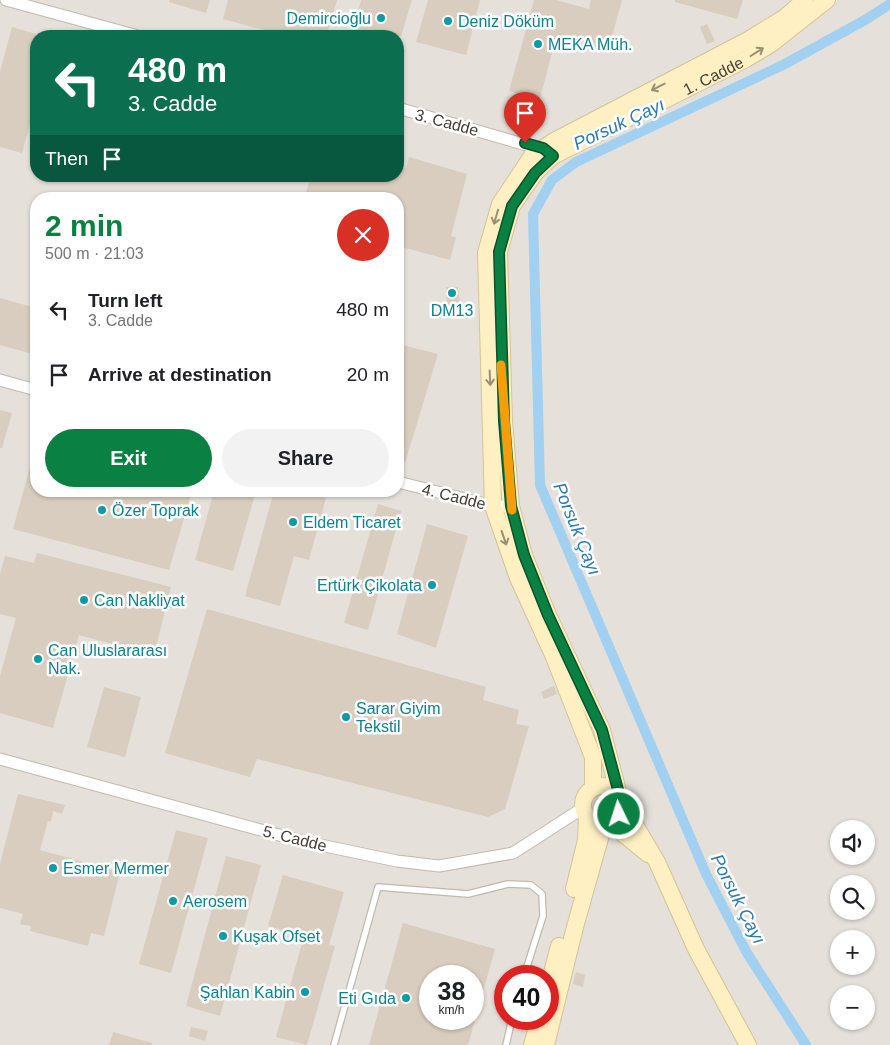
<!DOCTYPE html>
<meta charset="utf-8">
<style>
body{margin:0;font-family:Helvetica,sans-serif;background:#f2f2f2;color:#202124;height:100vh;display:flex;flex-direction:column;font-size:19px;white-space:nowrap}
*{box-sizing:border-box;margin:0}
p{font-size:16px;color:#757577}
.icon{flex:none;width:28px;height:28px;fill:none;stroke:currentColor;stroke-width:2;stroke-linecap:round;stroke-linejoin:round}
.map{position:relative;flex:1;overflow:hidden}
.drawer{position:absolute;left:30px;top:192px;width:374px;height:305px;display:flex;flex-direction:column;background:#fff;border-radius:20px;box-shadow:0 1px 4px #0004}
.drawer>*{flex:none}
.banner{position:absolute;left:30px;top:30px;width:374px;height:152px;border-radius:20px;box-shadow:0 1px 4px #0004;background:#0b6e4f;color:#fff;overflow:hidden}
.fabs{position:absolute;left:830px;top:820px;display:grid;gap:10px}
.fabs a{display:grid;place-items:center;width:45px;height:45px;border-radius:50%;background:#fff;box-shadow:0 1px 4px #0004;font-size:25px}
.speed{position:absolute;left:419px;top:965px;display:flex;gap:10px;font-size:25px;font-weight:700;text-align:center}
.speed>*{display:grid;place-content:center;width:65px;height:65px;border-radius:50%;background:#fff;box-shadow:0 1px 4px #0004;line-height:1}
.speed small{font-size:12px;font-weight:400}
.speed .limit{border:8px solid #d22;background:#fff;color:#111}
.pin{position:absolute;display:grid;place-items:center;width:42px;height:42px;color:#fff;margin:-51px -21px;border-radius:50% 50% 50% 0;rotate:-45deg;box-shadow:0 0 5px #0007}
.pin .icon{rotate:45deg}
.me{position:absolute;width:55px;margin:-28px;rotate:356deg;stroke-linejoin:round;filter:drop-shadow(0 0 4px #0008)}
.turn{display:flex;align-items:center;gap:18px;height:105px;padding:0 15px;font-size:22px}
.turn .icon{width:65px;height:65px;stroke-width:2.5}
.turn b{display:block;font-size:35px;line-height:42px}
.then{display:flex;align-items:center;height:48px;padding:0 15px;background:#0003;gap:10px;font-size:19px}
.round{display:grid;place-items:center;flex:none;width:52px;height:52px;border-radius:26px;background:#f2f2f2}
.head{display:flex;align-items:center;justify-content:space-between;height:85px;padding:0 15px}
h1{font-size:30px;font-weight:700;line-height:38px;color:#0b8043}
.button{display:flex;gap:10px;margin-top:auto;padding:10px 15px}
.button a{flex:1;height:58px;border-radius:30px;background:#0b8043;color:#fff;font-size:20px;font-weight:700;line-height:58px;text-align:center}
.button a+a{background:#f2f2f2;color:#202124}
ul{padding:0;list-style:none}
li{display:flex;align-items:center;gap:15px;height:65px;padding:0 15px}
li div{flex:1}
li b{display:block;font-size:19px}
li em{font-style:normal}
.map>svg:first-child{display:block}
</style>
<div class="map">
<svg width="890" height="1045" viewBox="0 0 890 1045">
<rect width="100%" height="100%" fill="#f3efe5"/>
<path fill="#e5e0da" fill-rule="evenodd" d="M0,0H890V1045H0ZM36,36H398V176H36ZM36,199H398V491H36ZM839,829H866V856H839ZM839,884H866V911H839ZM839,939H866V966H839ZM430,976H472V1019H430ZM505,976H548V1019H505ZM839,994H866V1021H839Z"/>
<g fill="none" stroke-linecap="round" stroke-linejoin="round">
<path stroke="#a1d0f1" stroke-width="10" d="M806,1045L747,953L706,874L540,485L533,214L552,180L576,162L783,65L865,20L890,4"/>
</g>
<g fill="#d8cdbe" fill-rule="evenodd">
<path d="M169,0H210L206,13L169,2Z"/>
<path d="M228,0H337L327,34L317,31L315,36H286L223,19Z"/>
<path d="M361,0H412L401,36H351Z"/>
<path d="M428,0H480L466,55L416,42Z"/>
<path d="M534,0H556L589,9L591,0H622L608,51L556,37L540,99L509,91Z"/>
<path d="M675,0H743L737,19L675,2Z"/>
<path d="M707,24L715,41L707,44L700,27Z"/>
<path d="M12,27L36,34L30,57L36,59V102L22,153L0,147V72Z"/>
<path d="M409,157L467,174L451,236L456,237L450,260L398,246V199H304L311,176H398V166L406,168Z"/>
<path d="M446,287H458L460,304L447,306Z"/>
<path d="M0,298L36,308V355L0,345Z"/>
<path d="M398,344L438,354L405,463L398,461Z"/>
<path d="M0,410L12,413L2,448H0Z"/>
<path d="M34,453L36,454V491H192L169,570L13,529Z"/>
<path d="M214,491H256L233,571L195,560Z"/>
<path d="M274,491H302L326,498L309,560L294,556L280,606L245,596Z"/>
<path d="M378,504L401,511L368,630L344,623Z"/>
<path d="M427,524L468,536L436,648L397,634Z"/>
<path d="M37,553L171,587L154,655L79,635L53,728L0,713V676L16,618L0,614V574L5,556L34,563Z"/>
<path d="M207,609L486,687L483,700L519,710L516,724L529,726L505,809L488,817L257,759L250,777L165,753Z"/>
<path d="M554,686L557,694L544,699L541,692Z"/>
<path d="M104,687L141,697L125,757L87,747Z"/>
<path d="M18,794L65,805L62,814L53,811L51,822L48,821L40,850L120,872L104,936L91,933L88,946L30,931L31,926L20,924L23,914L0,908V864Z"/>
<path d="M176,830L208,838L171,973L139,964Z"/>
<path d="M226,856L261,865L220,1016L186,1006Z"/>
<path d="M283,875L344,892L329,945L335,946L307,1045L276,1037L304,936L268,926Z"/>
<path d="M403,923L495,949L468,1045H369ZM430,976H472V1019H430Z"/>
<path d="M576,972L585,975L583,987L573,984Z"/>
<path d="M191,1027L208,1031L205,1041L189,1036Z"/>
<path d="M113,1032L152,1043V1045H109Z"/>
</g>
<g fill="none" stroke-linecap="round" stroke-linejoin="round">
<g stroke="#c1b9ab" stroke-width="8">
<g id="lane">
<path d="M334,1045L378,887L468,894L508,884L531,885L542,894L543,916L524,976"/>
<path d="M506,1045L512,1019"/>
</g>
</g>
<g stroke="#c1b9ab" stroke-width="13">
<g id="street">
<path d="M6,0L138,36"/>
<path d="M398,108L547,151"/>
<path d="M0,380L36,390"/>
<path d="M398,482L493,506H511"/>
<path d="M0,759L301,841L397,861L439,866L513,853L583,808"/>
</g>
</g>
<g stroke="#d3c395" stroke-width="18">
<g id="secondary">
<circle cx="602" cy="805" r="19"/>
<path d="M593,788V757L554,657L518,578L493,506L486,253L500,204L532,156L554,141L748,40L784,18L805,0"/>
<path id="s1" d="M619,795L602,730L548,615L524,555L511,506L504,421L499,252L512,206L535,173L553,156L746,59L771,44L827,0"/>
<path d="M621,801L657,862L696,949L748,1045"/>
<path d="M610,823L648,854"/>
<path d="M574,889L586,840L587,817"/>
<path d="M548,988L559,946"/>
<path d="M532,1045L539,1019"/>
<path d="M546,1045L575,927L604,824"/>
</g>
</g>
<use href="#lane" stroke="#fff" stroke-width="5.5"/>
<use href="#street" stroke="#fff" stroke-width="11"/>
<use href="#secondary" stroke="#fff0c4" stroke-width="16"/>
</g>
<defs><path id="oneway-shaft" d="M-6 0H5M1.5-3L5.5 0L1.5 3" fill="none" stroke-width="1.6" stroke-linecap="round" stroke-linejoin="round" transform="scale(1.25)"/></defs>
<g stroke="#998f75">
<use href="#oneway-shaft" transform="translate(757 52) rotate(-32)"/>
<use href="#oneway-shaft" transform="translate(658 87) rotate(153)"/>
<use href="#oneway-shaft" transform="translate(496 217) rotate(106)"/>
<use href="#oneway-shaft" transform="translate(490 378) rotate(87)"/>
<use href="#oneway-shaft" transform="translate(504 538) rotate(71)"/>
</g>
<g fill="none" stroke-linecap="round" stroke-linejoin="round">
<g stroke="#07532c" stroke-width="12">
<path id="route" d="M525,143L543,148L553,156L535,173L512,206L499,252L504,421L511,506L524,555L548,615L602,730L621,801L619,814"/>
</g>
<use href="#route" stroke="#0b8043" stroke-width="9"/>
<path stroke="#f59e0b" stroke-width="9" d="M501,365L512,510"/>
</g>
<g fill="#0f9aa8" stroke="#fff" stroke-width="2">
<circle cx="381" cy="18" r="5"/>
<circle cx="448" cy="21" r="5"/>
<circle cx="538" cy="44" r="5"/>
<circle cx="452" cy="293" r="5"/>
<circle cx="102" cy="510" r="5"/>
<circle cx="293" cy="522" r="5"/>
<circle cx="432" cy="585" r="5"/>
<circle cx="84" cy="600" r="5"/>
<circle cx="38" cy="659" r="5"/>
<circle cx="346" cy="717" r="5"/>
<circle cx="53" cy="868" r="5"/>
<circle cx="173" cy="901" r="5"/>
<circle cx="223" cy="936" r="5"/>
<circle cx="305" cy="992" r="5"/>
<circle cx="406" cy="998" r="5"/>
</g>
<g text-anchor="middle" stroke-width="5" stroke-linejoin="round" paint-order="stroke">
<g font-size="16" fill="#0d838f" stroke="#fff" text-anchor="start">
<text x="371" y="24" text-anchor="end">Demircioğlu</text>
<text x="458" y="27">Deniz Döküm</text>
<text x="548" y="50">MEKA Müh.</text>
<text x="452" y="316" text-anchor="middle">DM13</text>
<text x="112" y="516">Özer Toprak</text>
<text x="303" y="528">Eldem Ticaret</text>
<text x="422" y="591" text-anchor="end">Ertürk Çikolata</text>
<text x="94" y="606">Can Nakliyat</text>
<text x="48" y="656">Can Uluslararası<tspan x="48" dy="18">Nak.</tspan></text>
<text x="356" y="714">Sarar Giyim<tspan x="356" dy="18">Tekstil</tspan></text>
<text x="63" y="874">Esmer Mermer</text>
<text x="183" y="907">Aerosem</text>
<text x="233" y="942">Kuşak Ofset</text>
<text x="295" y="998" text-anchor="end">Şahlan Kabin</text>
<text x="396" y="1004" text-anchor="end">Eti Gıda</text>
</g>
<g font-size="16" fill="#453f35" stroke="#fff">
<text dy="6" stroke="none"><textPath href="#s1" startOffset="856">1. Cadde</textPath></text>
<text transform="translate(447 122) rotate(15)" y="6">3. Cadde</text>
<text transform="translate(454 496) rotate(14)" y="6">4. Cadde</text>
<text transform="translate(295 838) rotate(14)" y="6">5. Cadde</text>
</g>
<g font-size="18" font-style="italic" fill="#2d7ab2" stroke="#fff">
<text transform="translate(619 124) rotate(-25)" y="6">Porsuk Çayı</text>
<text transform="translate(577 529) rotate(68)" y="6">Porsuk Çayı</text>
<text transform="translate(738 899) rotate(63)" y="6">Porsuk Çayı</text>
</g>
</g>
</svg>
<div class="fabs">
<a><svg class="icon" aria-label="sound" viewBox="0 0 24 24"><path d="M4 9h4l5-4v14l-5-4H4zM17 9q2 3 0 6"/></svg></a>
<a><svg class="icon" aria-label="search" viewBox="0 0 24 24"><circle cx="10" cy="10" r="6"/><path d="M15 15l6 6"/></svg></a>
<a>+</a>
<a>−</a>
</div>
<div class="speed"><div>38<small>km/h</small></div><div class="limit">40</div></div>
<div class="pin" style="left:525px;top:143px;background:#d93025"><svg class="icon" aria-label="arrive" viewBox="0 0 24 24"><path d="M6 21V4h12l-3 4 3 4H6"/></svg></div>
<svg class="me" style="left:619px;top:814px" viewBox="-20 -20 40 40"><circle r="17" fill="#0b8043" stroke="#fff" stroke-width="3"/><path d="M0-11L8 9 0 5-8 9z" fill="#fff"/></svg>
<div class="banner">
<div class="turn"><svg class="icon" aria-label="left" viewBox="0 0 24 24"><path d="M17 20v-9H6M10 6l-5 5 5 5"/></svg><div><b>480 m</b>3. Cadde</div></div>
<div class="then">Then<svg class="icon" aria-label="arrive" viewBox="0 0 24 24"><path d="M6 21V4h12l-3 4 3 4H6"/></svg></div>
</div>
<section class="drawer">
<div class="head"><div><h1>2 min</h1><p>500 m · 21:03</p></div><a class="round" style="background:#d93025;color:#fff"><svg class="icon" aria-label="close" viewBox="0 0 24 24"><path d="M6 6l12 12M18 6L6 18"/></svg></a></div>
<ul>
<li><svg class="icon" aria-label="left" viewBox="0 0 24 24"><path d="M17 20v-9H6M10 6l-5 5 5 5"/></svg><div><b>Turn left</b><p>3. Cadde</p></div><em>480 m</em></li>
<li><svg class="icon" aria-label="arrive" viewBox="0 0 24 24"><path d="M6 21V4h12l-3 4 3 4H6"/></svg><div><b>Arrive at destination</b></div><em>20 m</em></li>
</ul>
<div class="button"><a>Exit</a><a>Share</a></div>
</section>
</div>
